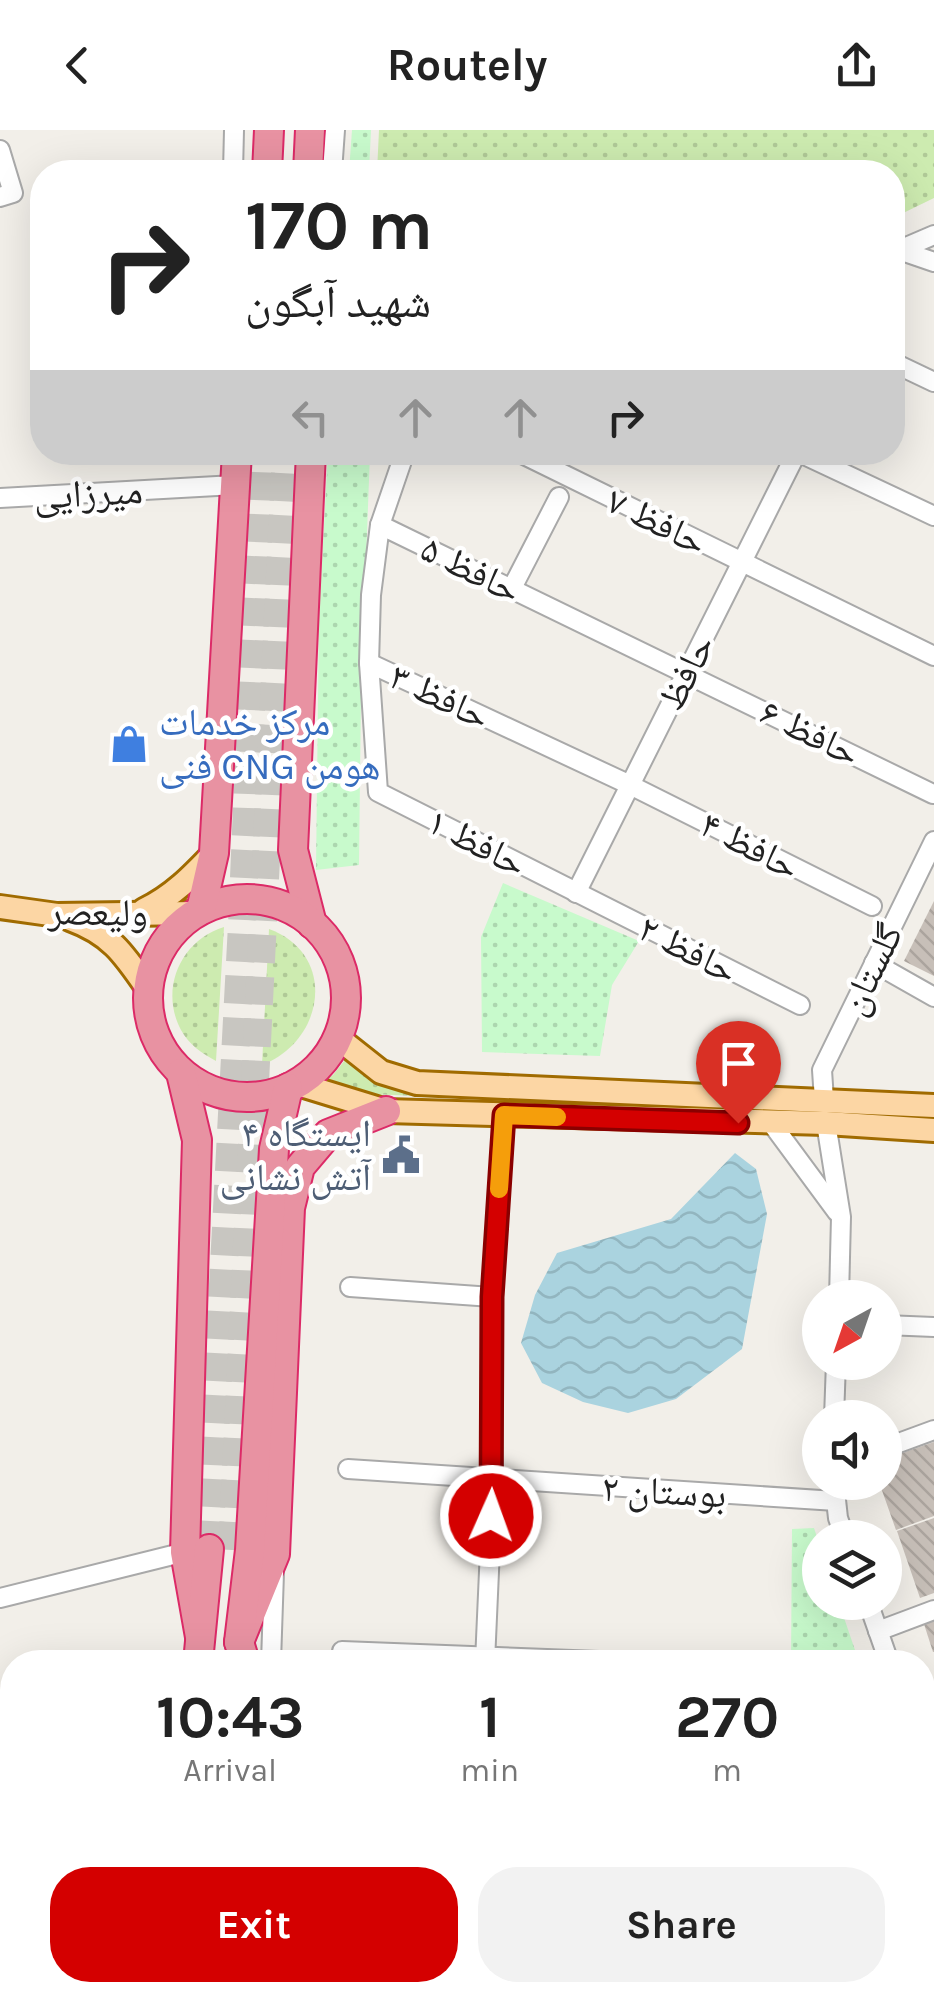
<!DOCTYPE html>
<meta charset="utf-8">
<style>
body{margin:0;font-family:Karla,"Noto Naskh Arabic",sans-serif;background:#f2f2f2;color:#222;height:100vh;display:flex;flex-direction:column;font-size:38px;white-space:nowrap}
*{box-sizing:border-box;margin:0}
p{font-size:32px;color:#767676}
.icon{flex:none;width:55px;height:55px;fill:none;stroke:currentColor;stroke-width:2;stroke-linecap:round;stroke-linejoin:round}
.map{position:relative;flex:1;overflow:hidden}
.side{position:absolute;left:0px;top:1520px;width:935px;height:352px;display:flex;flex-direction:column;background:#fff;border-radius:40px 40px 0 0;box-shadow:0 10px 40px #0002}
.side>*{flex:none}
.hud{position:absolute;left:30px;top:30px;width:875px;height:305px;border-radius:40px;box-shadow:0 10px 40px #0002;background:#fff;color:#222;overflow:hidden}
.needle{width:65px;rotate:220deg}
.buttons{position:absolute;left:802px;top:1150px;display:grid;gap:20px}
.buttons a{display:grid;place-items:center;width:100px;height:100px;border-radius:50%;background:#fff;box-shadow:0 10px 40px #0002;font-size:50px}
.pin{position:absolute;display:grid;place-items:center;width:85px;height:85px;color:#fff;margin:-102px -42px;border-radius:50% 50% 50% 0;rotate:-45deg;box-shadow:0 0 10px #0007}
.pin .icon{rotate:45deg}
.me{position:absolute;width:110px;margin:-55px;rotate:2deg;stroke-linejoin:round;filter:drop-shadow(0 0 8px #0008)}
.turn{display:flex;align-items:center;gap:35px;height:210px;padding:0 50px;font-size:45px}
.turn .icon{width:130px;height:130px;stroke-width:2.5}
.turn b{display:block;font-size:70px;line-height:85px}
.lanes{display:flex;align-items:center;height:95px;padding:0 50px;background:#0003;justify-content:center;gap:50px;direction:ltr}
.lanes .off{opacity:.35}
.eta{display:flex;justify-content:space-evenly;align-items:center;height:170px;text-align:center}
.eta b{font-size:60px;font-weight:700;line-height:70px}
.primary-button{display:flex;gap:20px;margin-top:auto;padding:20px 50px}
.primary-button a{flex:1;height:115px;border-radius:40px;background:#d40000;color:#fff;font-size:40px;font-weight:700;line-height:115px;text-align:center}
.primary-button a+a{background:#f2f2f2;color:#222}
header{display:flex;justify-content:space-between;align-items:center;height:130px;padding:0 50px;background:#fff;font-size:45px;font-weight:700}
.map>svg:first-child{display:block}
</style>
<header><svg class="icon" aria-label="back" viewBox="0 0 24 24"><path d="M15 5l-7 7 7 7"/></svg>Routely<svg class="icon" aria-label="share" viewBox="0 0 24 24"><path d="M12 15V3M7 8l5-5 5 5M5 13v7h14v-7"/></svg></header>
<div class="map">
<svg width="934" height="1872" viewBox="0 0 934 1872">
<defs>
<pattern id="grass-dots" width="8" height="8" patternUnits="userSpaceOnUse" patternTransform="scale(2.5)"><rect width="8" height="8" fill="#cdebb0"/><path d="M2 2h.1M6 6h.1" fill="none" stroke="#b0c997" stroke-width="1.8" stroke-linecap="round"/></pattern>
<pattern id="park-dots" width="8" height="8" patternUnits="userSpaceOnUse" patternTransform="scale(2.5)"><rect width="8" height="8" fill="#c8facc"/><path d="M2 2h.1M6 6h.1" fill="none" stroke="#acd6af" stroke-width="1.8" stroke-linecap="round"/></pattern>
<pattern id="water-waves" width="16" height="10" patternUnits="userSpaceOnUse" patternTransform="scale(2.5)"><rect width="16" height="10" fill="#aad3df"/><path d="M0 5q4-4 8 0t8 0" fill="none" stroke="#92b5bf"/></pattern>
<pattern id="building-back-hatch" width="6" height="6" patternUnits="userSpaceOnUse" patternTransform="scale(2.5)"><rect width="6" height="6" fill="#c7bfb8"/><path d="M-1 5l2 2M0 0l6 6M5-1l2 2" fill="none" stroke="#aba49e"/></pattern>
</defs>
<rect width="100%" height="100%" fill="#f2efe9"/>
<g fill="url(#grass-dots)">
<path d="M379,0H934V68L893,88L892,42H377Z"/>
<path d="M224,797L216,931C202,923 189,915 181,900C159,859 181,810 224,797Z"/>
<path d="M269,799C337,824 326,910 262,935Z"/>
<path d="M345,930C391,955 413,963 465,968L369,964L319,953L333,945Z"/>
</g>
<g fill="url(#park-dots)">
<path d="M352,0H371L369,42H349Z"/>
<path d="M328,323H370L361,564L359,735L316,740L319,485Z"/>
<path d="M503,753L639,811L612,855L600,926L482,922L481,807Z"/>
<path d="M814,1398L820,1416V1472L839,1473L856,1523L791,1532L792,1399Z"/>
</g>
<path fill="url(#water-waves)" d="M735,1023L756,1039L767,1084L742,1219L676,1269L628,1283L583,1272L542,1253L521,1213L535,1165L557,1123L671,1089Z"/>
<g fill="url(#building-back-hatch)">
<path d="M934,771V846L904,831Z"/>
<path d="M934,1312V1386L896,1400L879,1352H885V1329Z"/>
<path d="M934,1388V1463L920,1468L897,1401Z"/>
<path d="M934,1487V1522H933L923,1491Z"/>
</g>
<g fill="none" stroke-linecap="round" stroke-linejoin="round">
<g stroke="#c8c6c1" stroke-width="28" stroke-dasharray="28 14" stroke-linecap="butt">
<path d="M209,1419L242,795L262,322"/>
<path d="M232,1420L286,322"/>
</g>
<g stroke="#a9a9a9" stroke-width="22">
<g id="minor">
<path d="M0,20L13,63L0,67"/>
<path d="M233,42L234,0"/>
<path d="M332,42L335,0"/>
<path d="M899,120L934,132"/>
<path d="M892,133L899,120L934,105"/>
<path d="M892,232L934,252"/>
<path d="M518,322L934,526"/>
<path d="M798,322L934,386"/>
<path d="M0,368L235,355"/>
<path d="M380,395L405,322"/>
<path d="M512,458L559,367"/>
<path d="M369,533L371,465L380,395L933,664"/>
<path d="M576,763L797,322"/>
<path d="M874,833L934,867"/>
<path d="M800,875L378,662L369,533L628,654L872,776"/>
<path d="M824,970L822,940L934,711"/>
<path d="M826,993L841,1087L839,1168"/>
<path d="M772,994L837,1082"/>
<path d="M350,1157L492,1167"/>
<path d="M885,1195L934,1197"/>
<path d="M834,1288L836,1232"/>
<path d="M885,1318L934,1300"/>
<path d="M348,1339L836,1371"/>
<path d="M834,1352L838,1388L845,1408"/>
<path d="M0,1468L185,1422"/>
<path d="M868,1472L889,1532"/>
<path d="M878,1501L934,1480"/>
<path d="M342,1521L625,1532"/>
<path d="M271,1532L274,1443"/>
<path d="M485,1532L493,1351L492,1167L505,985"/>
<path d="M922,1625L934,1652"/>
<path d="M922,1798L934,1795"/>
<path d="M0,1817L12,1821"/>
<path d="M123,1860L135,1872"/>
<path d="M893,1860L895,1872"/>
<path d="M257,1872V1860"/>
<path d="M470,1872V1860"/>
<path d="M750,1872L775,1860"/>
</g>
</g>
<g stroke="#a06b00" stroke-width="28">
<g id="major">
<path d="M0,777L57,785L196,783"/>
<path d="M144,780C173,766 192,746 214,723"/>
<path d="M70,789C111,804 124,824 148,859"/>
<path d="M338,908L381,942L417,953L934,976"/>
<path d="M298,954L386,981L826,993L934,1000"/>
</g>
</g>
<g stroke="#dc2a67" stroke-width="32">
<g id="highway">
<path d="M267,42L269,0"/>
<path d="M308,42L310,0"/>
<path d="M311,322L293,720L312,794"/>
<circle cx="247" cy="868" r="99"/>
<path d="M201,780L214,723L237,322"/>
<path d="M181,943L197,1010L185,1422L200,1507"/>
<path d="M239,1512L275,1424L290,1078L300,1037L328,1004L386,981"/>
<path d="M198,1532L209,1419"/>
<path d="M245,1532L239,1512L250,1420L274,1019L288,958"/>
<path d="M178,1872V1860"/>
<path d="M222,1872L223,1860"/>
</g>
</g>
<use href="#minor" stroke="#fff" stroke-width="18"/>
<use href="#major" stroke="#fcd6a4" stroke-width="22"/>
<use href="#highway" stroke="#e892a2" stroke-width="28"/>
</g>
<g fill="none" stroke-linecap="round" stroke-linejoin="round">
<g stroke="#8a0000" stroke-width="25">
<path id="route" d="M491,1386L492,1167L504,985L738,993"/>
</g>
<use href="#route" stroke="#d40000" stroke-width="18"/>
<path stroke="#f59e0b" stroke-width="18" d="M499,1059L504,985L557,987"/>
</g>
<defs>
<g id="shop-bare" transform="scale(3)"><path d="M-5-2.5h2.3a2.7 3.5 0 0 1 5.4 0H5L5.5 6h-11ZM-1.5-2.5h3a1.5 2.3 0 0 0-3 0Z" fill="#3f7fe0" stroke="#fff" stroke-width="2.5" paint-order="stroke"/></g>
<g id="civic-bare" transform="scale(3)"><path d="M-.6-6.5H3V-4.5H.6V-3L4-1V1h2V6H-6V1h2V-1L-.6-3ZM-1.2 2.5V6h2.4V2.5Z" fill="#5c6f8a" stroke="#fff" stroke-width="2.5" paint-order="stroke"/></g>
</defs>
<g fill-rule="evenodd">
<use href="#shop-bare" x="129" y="614"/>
<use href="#civic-bare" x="401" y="1025"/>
</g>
<g text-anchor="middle" stroke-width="9" stroke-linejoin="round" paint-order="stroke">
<g font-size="38" fill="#222" stroke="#fff">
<text transform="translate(88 363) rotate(-3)" y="13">میرزایی</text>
<text transform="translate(657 391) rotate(26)" y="13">حافظ ۷</text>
<text transform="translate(471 439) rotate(26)" y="13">حافظ ۵</text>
<text transform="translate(686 542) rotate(-63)" y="13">حافظ</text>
<text transform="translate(440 566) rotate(25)" y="13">حافظ ۳</text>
<text transform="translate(810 602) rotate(26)" y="13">حافظ ۶</text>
<text transform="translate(477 712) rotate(27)" y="13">حافظ ۱</text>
<text transform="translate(750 715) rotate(27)" y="13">حافظ ۴</text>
<text transform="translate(98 782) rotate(1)" y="13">ولیعصر</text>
<text transform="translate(688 819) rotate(27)" y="13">حافظ ۲</text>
<text transform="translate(871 839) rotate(-64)" y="13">گلستان</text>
<text transform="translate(664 1361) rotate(3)" y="13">بوستان ۲</text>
</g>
<g font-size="38" fill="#366cbe" stroke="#fff" text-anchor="start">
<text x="159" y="605">مرکز خدمات<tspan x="159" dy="44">فنی CNG هومن</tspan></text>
</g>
<g font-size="38" fill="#4e5e75" stroke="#fff" text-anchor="end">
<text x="371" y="1016">ایستگاه ۴<tspan x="371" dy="44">آتش نشانی</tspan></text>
</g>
</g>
</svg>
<div class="buttons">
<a><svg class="needle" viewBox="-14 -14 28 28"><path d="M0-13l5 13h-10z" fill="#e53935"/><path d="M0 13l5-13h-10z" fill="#767676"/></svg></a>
<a><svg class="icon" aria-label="sound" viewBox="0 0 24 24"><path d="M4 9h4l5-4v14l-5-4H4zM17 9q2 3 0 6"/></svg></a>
<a><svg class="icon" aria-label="layers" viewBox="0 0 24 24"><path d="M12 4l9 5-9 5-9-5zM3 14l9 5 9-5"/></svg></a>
</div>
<div class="pin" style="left:738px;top:993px;background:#d93025"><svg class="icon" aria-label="arrive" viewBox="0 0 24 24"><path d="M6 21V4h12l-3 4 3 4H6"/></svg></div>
<svg class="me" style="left:491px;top:1386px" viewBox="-20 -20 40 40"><circle r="17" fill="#d40000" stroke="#fff" stroke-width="3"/><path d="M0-11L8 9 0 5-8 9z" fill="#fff"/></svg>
<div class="hud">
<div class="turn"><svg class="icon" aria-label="right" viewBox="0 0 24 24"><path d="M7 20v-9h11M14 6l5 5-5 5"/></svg><div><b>170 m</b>شهید آبگون</div></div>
<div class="lanes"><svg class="icon off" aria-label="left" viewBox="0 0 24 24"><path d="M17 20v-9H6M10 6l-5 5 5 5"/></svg><svg class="icon off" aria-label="ahead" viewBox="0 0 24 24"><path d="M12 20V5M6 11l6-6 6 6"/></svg><svg class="icon off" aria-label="ahead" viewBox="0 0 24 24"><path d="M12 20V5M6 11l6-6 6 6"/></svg><svg class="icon" aria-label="right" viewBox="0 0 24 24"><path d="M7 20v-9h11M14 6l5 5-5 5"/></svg></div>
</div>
<section class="side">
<div class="eta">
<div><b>10:43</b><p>Arrival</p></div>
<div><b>1</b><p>min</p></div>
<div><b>270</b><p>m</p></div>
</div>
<div class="primary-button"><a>Exit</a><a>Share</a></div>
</section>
</div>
